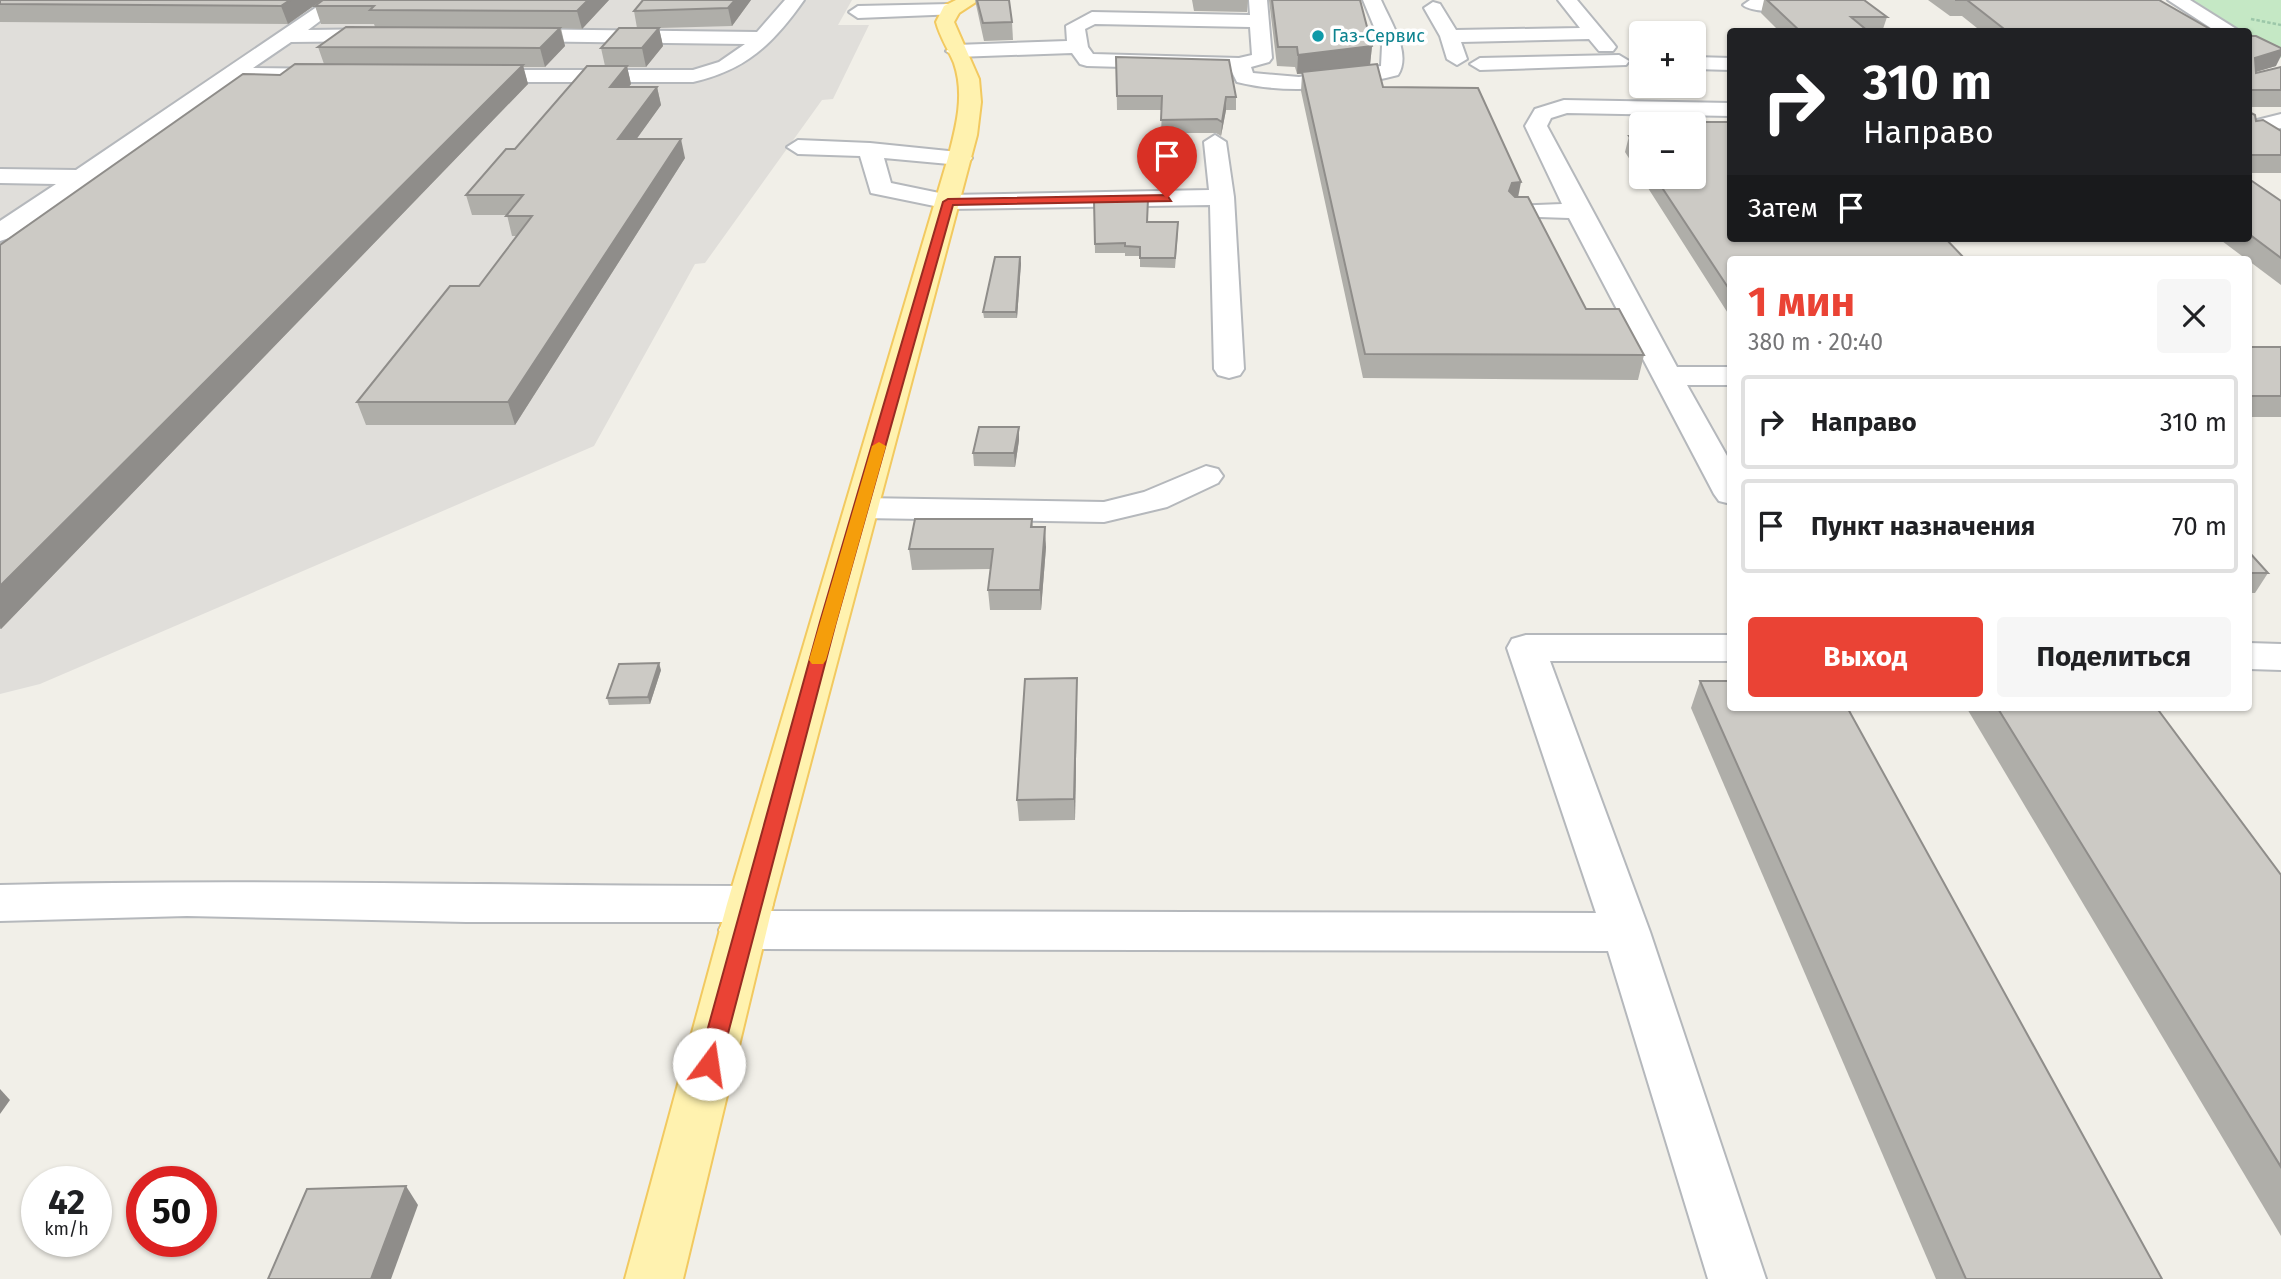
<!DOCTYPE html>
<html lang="ru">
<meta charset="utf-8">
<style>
body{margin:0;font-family:"Fira Sans",sans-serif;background:#f6f6f6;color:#202124;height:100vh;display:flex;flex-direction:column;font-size:26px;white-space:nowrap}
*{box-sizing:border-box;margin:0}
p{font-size:23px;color:#757577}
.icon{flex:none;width:38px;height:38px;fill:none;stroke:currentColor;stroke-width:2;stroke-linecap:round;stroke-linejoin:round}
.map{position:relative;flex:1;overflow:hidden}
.side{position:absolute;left:1727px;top:256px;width:525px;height:455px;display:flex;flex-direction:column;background:#fff;border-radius:7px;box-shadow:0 2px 5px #0004}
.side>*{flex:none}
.banner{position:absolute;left:1727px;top:28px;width:525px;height:214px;border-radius:7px;box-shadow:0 2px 5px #0004;background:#202124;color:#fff;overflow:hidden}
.controls{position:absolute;left:1629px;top:21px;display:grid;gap:14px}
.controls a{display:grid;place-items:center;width:77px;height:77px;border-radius:7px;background:#fff;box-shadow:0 2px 5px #0004;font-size:35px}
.speed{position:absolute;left:21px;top:1166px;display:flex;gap:14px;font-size:35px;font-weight:700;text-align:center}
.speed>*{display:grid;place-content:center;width:91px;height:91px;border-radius:50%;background:#fff;box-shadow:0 2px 5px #0004;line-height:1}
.speed small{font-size:18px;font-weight:400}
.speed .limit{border:10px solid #d22;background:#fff;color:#111}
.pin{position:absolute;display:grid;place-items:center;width:60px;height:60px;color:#fff;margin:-72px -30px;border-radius:50% 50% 50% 0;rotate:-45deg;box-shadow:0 0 7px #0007}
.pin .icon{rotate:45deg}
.me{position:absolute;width:77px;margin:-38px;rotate:14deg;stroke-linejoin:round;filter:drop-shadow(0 0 5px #0008)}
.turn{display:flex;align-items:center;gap:24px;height:147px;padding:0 21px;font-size:32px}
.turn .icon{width:91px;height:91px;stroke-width:2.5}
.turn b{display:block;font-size:49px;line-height:60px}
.then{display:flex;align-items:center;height:66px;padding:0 21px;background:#0003;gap:14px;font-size:26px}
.round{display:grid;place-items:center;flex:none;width:74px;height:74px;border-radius:7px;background:#f6f6f6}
.summary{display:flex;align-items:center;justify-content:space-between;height:119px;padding:0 21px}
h1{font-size:42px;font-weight:700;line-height:52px;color:#ea4335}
.action{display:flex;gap:14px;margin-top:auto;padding:14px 21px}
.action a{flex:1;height:80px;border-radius:7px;background:#ea4335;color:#fff;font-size:28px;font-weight:700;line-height:80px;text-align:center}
.action a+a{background:#f6f6f6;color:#202124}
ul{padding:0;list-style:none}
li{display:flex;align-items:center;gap:21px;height:94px;margin:0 14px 10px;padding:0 7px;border:4px solid #e0e0e0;border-radius:7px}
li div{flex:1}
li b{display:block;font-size:26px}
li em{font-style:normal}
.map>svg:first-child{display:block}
</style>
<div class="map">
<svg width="2281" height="1279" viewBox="0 0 2281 1279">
<rect width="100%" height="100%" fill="#f1efe8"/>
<path fill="#e0deda" d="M0,0H852L838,25H869L833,99L822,100L705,263L695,264L594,446L40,684L0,694Z"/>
<path fill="#c5e8c5" d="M2179,0H2281V58L2249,40V32L2235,31Z"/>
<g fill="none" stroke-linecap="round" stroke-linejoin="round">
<g stroke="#b5b8bc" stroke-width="4">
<g id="minor">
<path d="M327,0H348L308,30L387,29L397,35L387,41L291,42L253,68L333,69L340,71L343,75L340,79L236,80L9,238L0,241V221L56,184L0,183V169L76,170Z"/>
<path d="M785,0H804C773,44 746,70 693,82H473L463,76L473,70H693L719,62L745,44L510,41L500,35L510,29L757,32Z"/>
<path d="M1249,0H1267L1272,58L1269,62L1251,67L1253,73L1299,77L1381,66L1382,46L1363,0H1381C1390,21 1412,53 1398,75C1347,88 1288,95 1237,82L1231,70L1087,66L1080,64L1072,53L956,57L946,51L956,45L1067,41L1066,26L1092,12L1250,15ZM1095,24L1250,27L1252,55L1239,58L1093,54L1088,47L1085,29Z"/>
<path d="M1558,0H1577L1613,43L1616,47L1613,51H1599L1589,39L1461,42L1467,59L1457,65L1447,59L1440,36L1424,8L1433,2L1440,4L1456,30L1580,28Z"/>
<path d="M1750,0H1816L1825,6C1817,15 1751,14 1743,5Z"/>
<path d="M2168,0H2190L2241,32H2217Z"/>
<path d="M951,4L958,6L960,10L958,14L858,18L849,12L858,6Z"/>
<path d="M1619,55L1629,61L1626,65L1480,70L1470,64L1480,58Z"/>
<path d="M1694,57L1731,58V70L1694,69Z"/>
<path d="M1564,100L1731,103V116L1567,113L1551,118L1547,126L1677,367H1731V385H1687L1731,463V504L1719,501L1714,494L1569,218L1511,216L1508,211L1511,206L1562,204L1525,126L1535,109Z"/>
<path d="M2281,114V128L2249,136V122Z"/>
<path d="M1215,135L1226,142L1234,197L1244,369L1240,375L1229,378L1218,375L1214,369L1210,205L949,209L871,193L860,156L798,154L787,147L798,140L870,143L968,153L972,158L968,163L960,165L884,158L891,183L949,195L1209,190L1204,142Z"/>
<path d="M1206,466L1218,469L1223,476L1218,483L1167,507L1104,522L862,518L850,515L845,508L850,501L862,498L1104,502L1144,492Z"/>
<path d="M1526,635H1731V661H1550L1650,932L1766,1279H1708L1608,951L743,949L726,943L719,930L723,922H466L187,916L0,921V885C250,878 500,886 750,886L767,891L773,904L770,911L1596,913L1507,648L1512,639Z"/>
<path d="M2249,643L2281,644V670L2249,669Z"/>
</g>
</g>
<g stroke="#f2c960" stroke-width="4">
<path id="major" d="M956,0H979L959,13L954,22L979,79L981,102L977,135L773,904L683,1279H625L727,904L948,158C956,127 965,95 954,63C948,49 940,37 936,22L944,6Z"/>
</g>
<path stroke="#9cc7a9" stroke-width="2.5" stroke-dasharray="3.5 2" stroke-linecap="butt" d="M2251,19L2281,25"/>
<use href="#minor" fill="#fff" fill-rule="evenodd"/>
<use href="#major" fill="#fff2af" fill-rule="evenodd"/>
</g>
<g fill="#afaea9" fill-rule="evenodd">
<path d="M0,0H322L288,24L0,22Z"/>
<path d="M609,0L582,29L561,28L565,46L545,67H523L528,84L1,629H0V245L280,75L324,64L318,47L375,27L374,24H321L315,6Z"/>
<path d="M643,0H751L732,26L659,28L663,46L646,67H627L631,84L629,87H657L661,105L636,139L685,158L515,425H366L357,402L479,286L516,236H512L507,215H472L466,195L605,66L601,48L637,28L634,11Z"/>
<path d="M975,0H1009L1012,22L1013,40L984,41Z"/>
<path d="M1192,0H1248L1247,12L1194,11Z"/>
<path d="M1269,0H1360L1372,46L1370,65L1383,87L1518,197L1586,309L1644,355L1638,380L1363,378L1301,91L1302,74H1297L1295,67L1277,66Z"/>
<path d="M1764,0H1864L1887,17L1882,32H1780L1761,13Z"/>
<path d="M1928,0H2159L2215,32H1982L1962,16H1950Z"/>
<path d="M2249,36L2276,66L2255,72L2256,73L2281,67V107H2249Z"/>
<path d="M1116,57L1236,97V110H1226L1221,136L1216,133H1161L1162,110H1117Z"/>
<path d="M2249,112L2256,121L2281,131V173H2249Z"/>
<path d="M1638,122H1731V238H1945L1965,259H1731V318L1625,152L1629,136H1635ZM1642,124H1694V177H1642Z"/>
<path d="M2249,179L2281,201V285L2249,261V259H2246L2218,238H2249Z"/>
<path d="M1094,200L1147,222L1178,232L1175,268L1140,267V256H1125V253H1095Z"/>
<path d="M1021,263L1017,318H984L983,312Z"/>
<rect x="2249" y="347" width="32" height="70"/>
<path d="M1019,440L1015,467L974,466L973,453Z"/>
<path d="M1032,519L1033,527L1046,547L1041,610H990L988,590L991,569L912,570L909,549Z"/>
<path d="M2249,552L2268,573L2255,593H2249Z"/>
<path d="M661,670L650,704L609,705L607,698Z"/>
<path d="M1077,678V699L1075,820L1019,821L1017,800Z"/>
<path d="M1700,681L2162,1279H1936L1691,708Z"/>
<path d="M1966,707H2156L2281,875V1236Z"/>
</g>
<g fill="#8f8d8a">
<path d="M290,0H322L288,24L281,6Z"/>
<path d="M588,0H609L582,29L577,11Z"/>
<path d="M735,0H751L732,26L728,8Z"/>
<path d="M560,28L565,46L545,67L540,48Z"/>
<path d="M659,28L663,46L646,67L642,48Z"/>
<path d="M1372,46L1370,65L1297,74L1298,55Z"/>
<path d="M2281,50V56L2276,66L2249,74L2255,58Z"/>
<path d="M523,65L528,84L1,629L0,627V586Z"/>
<path d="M627,66L631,84L614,105L610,87Z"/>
<path d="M657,87L661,105L623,158L618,139Z"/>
<path d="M1226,97V110L1221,136L1222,122Z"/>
<path d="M681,139L685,158L515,425L508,402Z"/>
<path d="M1521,182L1517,203L1509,191L1512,183Z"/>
<path d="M1020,257L1021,263L1017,318L1016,312Z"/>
<path d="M1019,427V440L1015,467L1014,453Z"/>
<path d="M1045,527L1046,547L1041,610L1040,590Z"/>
<path d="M659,663L661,670L650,704L648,697Z"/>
<path d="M1077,678V699L1075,820L1074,799Z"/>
<path d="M0,1089L10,1100L0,1114Z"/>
<path d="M406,1186L418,1205L391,1279H371Z"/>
</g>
<g fill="#cccac5" stroke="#8f8d8a" stroke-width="2">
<path d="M0,0H290L281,6L0,4Z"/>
<path d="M323,0H588L577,11L370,10L374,6H315Z"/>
<path d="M643,0H735L728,8L634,11Z"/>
<path d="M977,0H1009L1012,22L983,23Z"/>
<path d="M1272,0H1360L1372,46L1298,55L1297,47H1278Z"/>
<path d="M1767,0H1864L1887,17H1851L1869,32H1801Z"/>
<path d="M1955,0H2159L2215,32H2008L1967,0Z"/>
<path d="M346,27L560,28L540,48L318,47Z"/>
<path d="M619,28H659L642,48H601Z"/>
<path d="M2249,36H2256L2281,48V50L2255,58L2256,73L2281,67V90H2249Z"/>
<path d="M1116,57L1229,60L1236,97H1226L1222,122L1217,119L1161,120L1162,96H1117Z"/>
<path d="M295,64L523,65L0,586V245L243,74L280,75Z"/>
<path d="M1377,64L1383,87L1478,88L1521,182L1512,183L1509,191L1515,197H1528L1586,309H1619L1644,355L1365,354L1302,72Z"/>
<path d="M587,66H627L610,87H657L618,139H681L508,402H357L450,286H479L532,216H506L523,195H466L506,149H515Z"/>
<path d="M2249,112L2255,115L2256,121L2263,120L2281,131V155H2249Z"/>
<path d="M1638,122H1731V238H1945L1965,259H1731V292L1655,177H1694V124H1642V127Z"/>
<path d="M1629,136H1642V156Z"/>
<path d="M2249,179L2281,201V258L2249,234Z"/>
<path d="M1148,199L1147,222H1178L1175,258H1140V247L1125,246V243L1095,244L1094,200Z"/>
<path d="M995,257H1020L1016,312H983Z"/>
<rect x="2249" y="347" width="32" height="49"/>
<path d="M979,427H1019L1014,453H973Z"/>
<path d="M915,519H1032L1031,527H1045L1040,590H988L993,549H909Z"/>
<path d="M2249,552L2268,573H2249Z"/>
<path d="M659,663L648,697L607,698L619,664Z"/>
<path d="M1077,678L1074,799L1017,800L1025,679Z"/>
<path d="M1700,681H1731V707H1847L2162,1279H1966Z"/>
<path d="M1997,707H2156L2281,875V1167Z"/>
<path d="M406,1186L371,1279H268L307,1189Z"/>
</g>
<path fill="#ea4335" stroke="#982c22" stroke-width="2" d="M1167,195L1171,201L953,205L836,622L720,1064L717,1071L709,1073L701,1071L698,1064L820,622L943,202L948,199Z"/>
<path fill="#f59e0b" d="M879,442L886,446L826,660L823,664H812L809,660L872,446Z"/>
<circle fill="#0f9aa8" stroke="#fff" stroke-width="2.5" cx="1318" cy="36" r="7"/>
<g text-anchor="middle" stroke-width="7" stroke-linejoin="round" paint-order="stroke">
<g font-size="18" fill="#0d838f" stroke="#fff" text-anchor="start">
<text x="1332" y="42">Газ-Сервис</text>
</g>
</g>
</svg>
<div class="controls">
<a>+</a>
<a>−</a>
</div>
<div class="speed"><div>42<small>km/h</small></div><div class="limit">50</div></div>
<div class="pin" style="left:1167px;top:198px;background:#d93025"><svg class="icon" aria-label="arrive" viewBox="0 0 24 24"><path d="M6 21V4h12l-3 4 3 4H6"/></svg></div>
<svg class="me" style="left:709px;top:1064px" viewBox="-20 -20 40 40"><circle r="19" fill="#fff"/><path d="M0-13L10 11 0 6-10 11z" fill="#ea4335"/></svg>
<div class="banner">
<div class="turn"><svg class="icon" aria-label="right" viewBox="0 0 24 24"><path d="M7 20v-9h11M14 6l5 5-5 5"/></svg><div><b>310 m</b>Направо</div></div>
<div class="then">Затем<svg class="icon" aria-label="arrive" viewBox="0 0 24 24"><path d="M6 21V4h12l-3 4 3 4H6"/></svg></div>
</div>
<section class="side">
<div class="summary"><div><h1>1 мин</h1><p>380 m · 20:40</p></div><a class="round"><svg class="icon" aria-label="close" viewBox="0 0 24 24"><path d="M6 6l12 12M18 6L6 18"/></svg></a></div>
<ul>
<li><svg class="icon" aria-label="right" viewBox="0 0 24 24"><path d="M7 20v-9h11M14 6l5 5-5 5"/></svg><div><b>Направо</b></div><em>310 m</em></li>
<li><svg class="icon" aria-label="arrive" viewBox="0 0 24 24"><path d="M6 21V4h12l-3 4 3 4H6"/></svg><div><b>Пункт назначения</b></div><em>70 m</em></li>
</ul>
<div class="action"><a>Выход</a><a>Поделиться</a></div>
</section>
</div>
